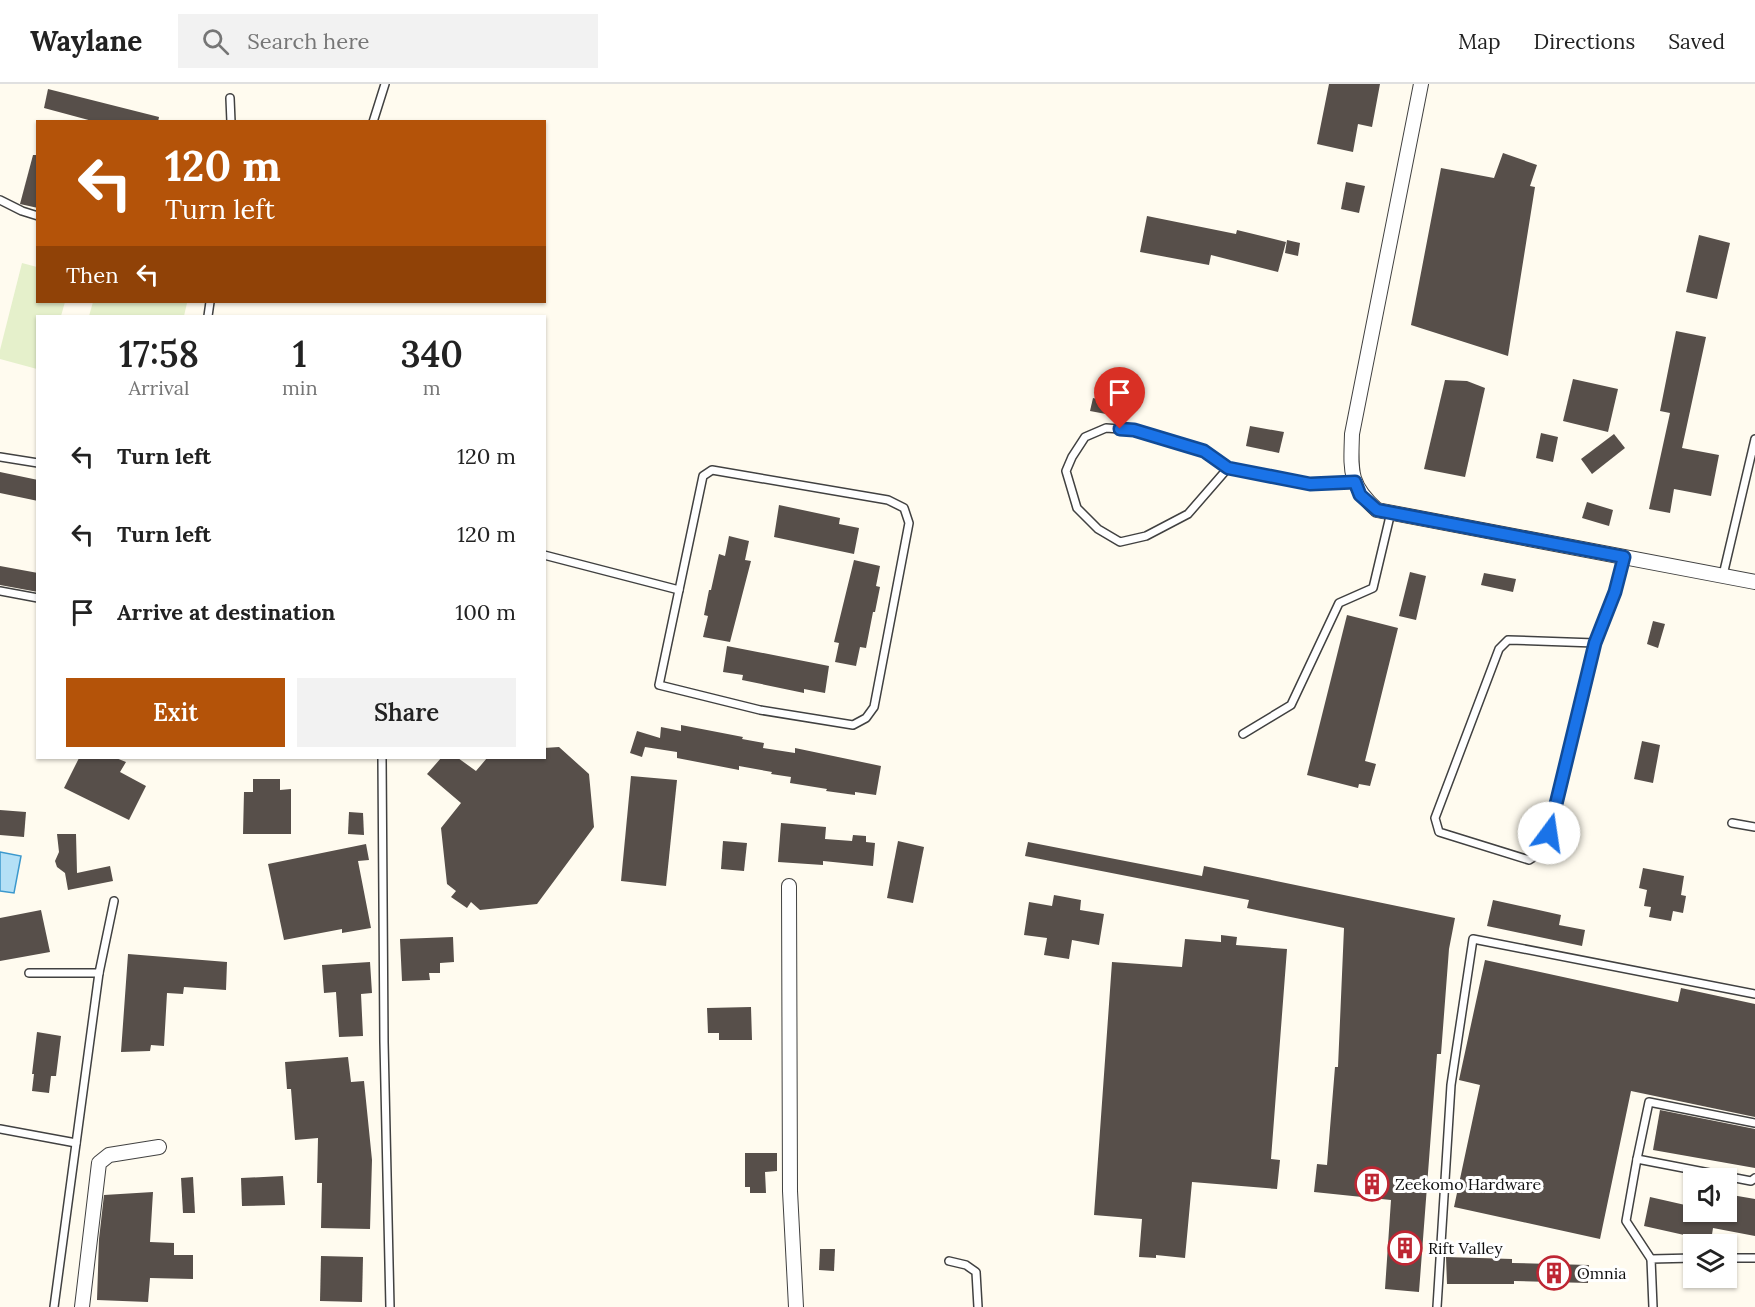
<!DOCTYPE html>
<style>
body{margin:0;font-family:Lora,serif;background:#f2f2f2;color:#222;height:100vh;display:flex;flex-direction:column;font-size:22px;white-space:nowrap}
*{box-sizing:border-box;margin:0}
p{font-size:20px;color:#767676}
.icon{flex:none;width:33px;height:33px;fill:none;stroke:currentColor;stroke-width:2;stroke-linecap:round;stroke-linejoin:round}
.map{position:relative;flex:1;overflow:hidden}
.sheet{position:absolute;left:36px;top:231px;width:510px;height:444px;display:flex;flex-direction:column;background:#fff;border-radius:0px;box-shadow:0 2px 4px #0004}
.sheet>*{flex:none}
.banner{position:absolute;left:36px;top:36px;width:510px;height:183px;border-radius:0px;box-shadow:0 2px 4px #0004;background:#b45309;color:#fff;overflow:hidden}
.controls{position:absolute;left:1683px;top:1084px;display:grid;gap:12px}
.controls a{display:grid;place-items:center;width:54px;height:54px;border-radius:0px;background:#fff;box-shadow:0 2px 4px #0004;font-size:30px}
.pin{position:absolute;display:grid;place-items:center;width:51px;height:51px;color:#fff;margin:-62px -26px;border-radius:50% 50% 50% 0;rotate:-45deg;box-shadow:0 0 6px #0007}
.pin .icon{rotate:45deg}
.me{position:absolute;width:66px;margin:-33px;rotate:14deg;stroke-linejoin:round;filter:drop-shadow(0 0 4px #0008)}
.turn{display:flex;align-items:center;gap:21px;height:126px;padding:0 30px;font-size:27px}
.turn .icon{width:78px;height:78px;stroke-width:2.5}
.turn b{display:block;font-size:42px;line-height:51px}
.then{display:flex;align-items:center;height:57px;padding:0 30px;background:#0003;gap:12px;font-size:22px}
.eta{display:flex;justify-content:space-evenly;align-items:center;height:102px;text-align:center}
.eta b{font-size:36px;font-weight:600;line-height:42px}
.primary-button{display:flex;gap:12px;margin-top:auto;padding:12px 30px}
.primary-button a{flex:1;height:69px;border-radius:0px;background:#b45309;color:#fff;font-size:24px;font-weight:600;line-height:69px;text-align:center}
.primary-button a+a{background:#f2f2f2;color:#222}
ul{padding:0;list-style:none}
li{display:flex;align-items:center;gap:18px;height:78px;padding:0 30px}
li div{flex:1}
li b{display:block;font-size:22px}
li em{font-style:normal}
header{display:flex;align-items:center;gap:36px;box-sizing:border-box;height:84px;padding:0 30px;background:#fff;border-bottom:2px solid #e0e0e0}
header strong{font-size:28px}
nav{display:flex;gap:33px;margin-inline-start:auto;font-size:21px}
.search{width:420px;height:54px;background:#f2f2f2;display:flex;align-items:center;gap:15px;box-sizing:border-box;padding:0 21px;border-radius:0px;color:#767676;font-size:22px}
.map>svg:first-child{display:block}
</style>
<header>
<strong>Waylane</strong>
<div class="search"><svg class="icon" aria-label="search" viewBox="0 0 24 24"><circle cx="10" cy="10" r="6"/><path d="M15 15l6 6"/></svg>Search here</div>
<nav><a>Map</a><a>Directions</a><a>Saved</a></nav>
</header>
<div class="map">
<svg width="1755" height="1223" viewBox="0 0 1755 1223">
<rect width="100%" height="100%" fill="#fffbef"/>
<g fill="#e5f0cb">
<path d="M22,179L37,183L38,218H65L61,232H38L37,285L0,275V266Z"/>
<path d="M93,218H179L187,219L184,232H89Z"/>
</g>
<path fill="#b4e0f6" stroke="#3b98cd" stroke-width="1.5" d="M0,768L21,772L14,809L0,807Z"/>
<g fill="#574f4a">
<path d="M1329,0H1380L1372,43L1358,40L1353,68L1317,60Z"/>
<path d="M48,5L159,33L158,38H96L44,24Z"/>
<path d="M1503,69L1537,81L1530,102L1535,103L1508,272L1411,241L1441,84L1494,94Z"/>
<path d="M33,71H38V124L20,120Z"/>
<path d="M1346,98L1365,102L1359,129L1341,125Z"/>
<path d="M1147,132L1236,150L1237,146L1286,158L1278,188L1211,171L1209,181L1140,168Z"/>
<path d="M1699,151L1730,159L1717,215L1686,208Z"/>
<path d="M1287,156L1300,159L1298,172L1285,169Z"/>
<path d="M1676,247L1706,253L1682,364L1719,371L1711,412L1674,405L1670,429L1649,425L1670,329L1660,327Z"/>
<path d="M1573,295L1618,305L1608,348L1563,337Z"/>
<path d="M1445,296L1467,297L1485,304L1465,393L1424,385Z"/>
<path d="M1093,314L1109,318L1106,330L1090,327Z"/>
<path d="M1250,342L1284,348L1279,369L1246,362Z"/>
<path d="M1541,349L1558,353L1553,378L1536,374Z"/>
<path d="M1614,350L1625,364L1592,390L1581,375Z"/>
<path d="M0,388L38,396V417L0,409Z"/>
<path d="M1587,418L1613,426L1609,442L1582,434Z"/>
<path d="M779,421L840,434L839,440L859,444L854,470L774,453Z"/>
<path d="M729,452L749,457L745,476L751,477L730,558L703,553L708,532L704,531L709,506H711L719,470L725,472Z"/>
<path d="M854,476L880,482L876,502L880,503L875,528H873L866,564L860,563L856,582L835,578L839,559L834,558Z"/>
<path d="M0,482L38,489V508L0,501Z"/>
<path d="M1410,488L1426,492L1416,536L1399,532Z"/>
<path d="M1484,489L1516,495L1513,508L1481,501Z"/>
<path d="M1347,531L1398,544L1365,677L1376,680L1370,702L1359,700L1358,704L1307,691Z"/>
<path d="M1653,537L1665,540L1658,564L1647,560Z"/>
<path d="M727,562L829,582L825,609L804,605V609L742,596L743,591L723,588Z"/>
<path d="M681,641L743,653L742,655L764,659L763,664L795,669V664L881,682L876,711L855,708V711L826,707L827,705L790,699L791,693L771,690L772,688L739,682V686L677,674V668L645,663L642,673L630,669L637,647L660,654L661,643L681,647Z"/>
<path d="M1642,657L1660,661L1653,699L1634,695Z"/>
<path d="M559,663L589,690L594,743L537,820L480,826L471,818L467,824L451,813L456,807L447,800L441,744L461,719L427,690L441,674H458L476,687L487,674H544V664Z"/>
<path d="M79,674H116L126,678L120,688L146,702L129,736L64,704Z"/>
<path d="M631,692L677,696L666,802L621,797Z"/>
<path d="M253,695H280V706L291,705V750H243L244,708H253Z"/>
<path d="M0,726L26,728L24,753L0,751Z"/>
<path d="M349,728L363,729L364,751L348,750Z"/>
<path d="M781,739L826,743L825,755L852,757L853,751L866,752V758L875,759L873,782L823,777V781L778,778Z"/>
<path d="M57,750H76L77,789L110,782L113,797L68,806L65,789L57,783L55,777L59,768Z"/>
<path d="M723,757L747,759L744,787L721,785Z"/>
<path d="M898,757L924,763L913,819L887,814Z"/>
<path d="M1028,758L1202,792L1204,782L1455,834L1449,865L1441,970H1437L1419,1208L1385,1205L1391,1116L1314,1108L1317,1080L1327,1081L1335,983H1338L1344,844L1247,824L1249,816L1025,772Z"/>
<path d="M366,760L369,776L358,777L371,844L342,849V845L284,856L268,780Z"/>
<path d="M1643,784L1684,792L1681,811L1686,812L1683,829L1673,827L1671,837L1649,833L1651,823L1644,822L1647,806L1639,804Z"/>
<path d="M1054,811L1081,816L1080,826L1104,830L1099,861L1072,856L1069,875L1044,871L1047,854L1024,851L1029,818L1052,822Z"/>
<path d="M1493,816L1561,831L1559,841L1585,846L1582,862L1487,842Z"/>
<path d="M41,826L50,868L0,877V834Z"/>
<path d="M1221,851L1237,853L1236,861L1287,865L1271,1075L1280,1076L1277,1105L1192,1098L1185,1174L1156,1171V1174L1139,1173L1142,1135L1094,1131L1112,878L1182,883L1185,855L1221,858Z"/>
<path d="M453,853L454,878L440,879V889H429L430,896L402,897L400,855Z"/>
<path d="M128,870L227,878L226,906L184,903L183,910L167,909L164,962L151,961L150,967L121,968Z"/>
<path d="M1485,876L1678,918L1681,904L1755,920V1033L1631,1007L1600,1155L1454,1123L1480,1001L1459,996Z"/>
<path d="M370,878L372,909L361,910L363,952L339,953L336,908L324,909L322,881Z"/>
<path d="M751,923L752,956H719V949H708L707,924Z"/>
<path d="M37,948L61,952L56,992H51L49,1009L32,1007L34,990H32Z"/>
<path d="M348,973L351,998L364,997L372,1076L370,1145L321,1144L322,1099H317L318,1054L295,1056L291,1005H287L285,978Z"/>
<path d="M1660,1026L1755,1045V1084L1653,1066Z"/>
<path d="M745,1069H777V1087L765,1088L766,1109H750V1103H745Z"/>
<path d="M283,1092L285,1121L242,1122L241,1094Z"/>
<path d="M193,1093L195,1129H183L181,1094Z"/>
<path d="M153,1108L150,1158L174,1159V1171H193V1195L150,1194L148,1218L97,1216L99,1155L104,1111Z"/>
<path d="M1726,1110L1755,1115V1152L1713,1144L1711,1157L1644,1142L1650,1113L1694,1123V1128H1726Z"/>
<path d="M820,1165H835L834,1187L819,1186Z"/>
<path d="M321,1172L363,1173L362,1218L320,1217Z"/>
<path d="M1446,1173L1512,1175V1179L1589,1181L1588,1199L1514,1197V1200H1447Z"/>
</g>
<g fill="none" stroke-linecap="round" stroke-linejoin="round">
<g stroke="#414141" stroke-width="10">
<g id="service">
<path d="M230,14L231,38"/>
<path d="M373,38L385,0"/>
<path d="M0,116L22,127L38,132"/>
<path d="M208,232L210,218"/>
<path d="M0,373L38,379"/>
<path d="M1228,384L1188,430L1146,452L1120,458L1098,445L1077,424L1066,387L1072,373L1085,353L1106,344L1134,346L1204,367L1228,384L1310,400L1355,398"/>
<path d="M712,386L888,416L904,424L909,439L874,623L866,634L853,641L760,626L659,601L703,392Z"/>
<path d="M544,471L679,506"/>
<path d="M1723,491L1755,355"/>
<path d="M0,507L38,514"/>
<path d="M1595,559L1508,556L1499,565L1435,734L1439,748L1529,776L1540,769L1549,749L1595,559L1615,508L1624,473"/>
<path d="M1243,650L1291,621L1339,519L1373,504L1391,428"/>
<path d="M382,674L384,958L390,1223"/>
<path d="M1732,739L1755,743"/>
<path d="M29,889H99"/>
<path d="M0,1045L76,1059"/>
<path d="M1637,1075L1649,1018L1755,1039"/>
<path d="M1726,1174H1755"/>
<path d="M1651,1175L1626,1137L1637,1075L1751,1097L1755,1094"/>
<path d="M949,1177L966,1181L976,1188L978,1223"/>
<path d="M54,1223L99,889L114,817"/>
<path d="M1437,1223L1451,1001L1473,855L1755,910"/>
<path d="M1653,1223L1651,1175L1694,1174"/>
</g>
</g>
<g stroke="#414141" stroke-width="16">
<g id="minor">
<path d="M1421,0L1352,350C1351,386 1348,400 1377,426L1755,498"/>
<path d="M789,802L790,1107L796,1223"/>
<path d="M82,1223L99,1079L109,1071L159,1063"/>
</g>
</g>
<use href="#service" stroke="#fff" stroke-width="7"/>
<use href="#minor" stroke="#fff" stroke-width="14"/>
</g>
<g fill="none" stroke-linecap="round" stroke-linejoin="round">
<g stroke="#114b97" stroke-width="15">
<path id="route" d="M1120,345L1134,346L1204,367L1228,384L1310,400L1355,398L1360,411L1377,426L1624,473L1615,508L1595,559L1549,749"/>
</g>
<use href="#route" stroke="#1a73e8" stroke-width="10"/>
</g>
<defs>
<g id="building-ring" transform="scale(1.725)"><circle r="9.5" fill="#fff" stroke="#be2633" stroke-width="1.5"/><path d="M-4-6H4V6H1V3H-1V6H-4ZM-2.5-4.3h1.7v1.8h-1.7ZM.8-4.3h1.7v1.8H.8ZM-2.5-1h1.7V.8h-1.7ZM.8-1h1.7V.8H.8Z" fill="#be2633"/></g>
</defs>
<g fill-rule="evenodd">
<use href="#building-ring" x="1372" y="1100"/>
<use href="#building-ring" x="1405" y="1164"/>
<use href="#building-ring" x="1554" y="1189"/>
</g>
<g text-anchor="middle" stroke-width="6" stroke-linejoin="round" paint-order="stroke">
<g font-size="16" fill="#0e0e0e" stroke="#fff" text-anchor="start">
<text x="1395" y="1106">Zeekomo Hardware</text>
<text x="1428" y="1170">Rift Valley</text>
<text x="1577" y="1195">Omnia</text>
</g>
</g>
</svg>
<div class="controls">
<a><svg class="icon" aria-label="sound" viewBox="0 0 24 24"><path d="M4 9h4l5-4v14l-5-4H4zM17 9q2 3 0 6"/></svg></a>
<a><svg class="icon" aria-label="layers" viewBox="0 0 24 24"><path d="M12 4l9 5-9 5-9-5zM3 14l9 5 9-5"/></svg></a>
</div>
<div class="pin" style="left:1120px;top:345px;background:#d93025"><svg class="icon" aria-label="arrive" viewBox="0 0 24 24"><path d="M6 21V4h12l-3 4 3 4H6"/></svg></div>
<svg class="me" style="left:1549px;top:749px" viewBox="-20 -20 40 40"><circle r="19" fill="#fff"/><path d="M0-13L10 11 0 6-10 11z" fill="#1a73e8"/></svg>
<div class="banner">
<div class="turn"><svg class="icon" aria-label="left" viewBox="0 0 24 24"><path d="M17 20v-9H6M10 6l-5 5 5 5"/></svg><div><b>120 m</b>Turn left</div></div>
<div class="then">Then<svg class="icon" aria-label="left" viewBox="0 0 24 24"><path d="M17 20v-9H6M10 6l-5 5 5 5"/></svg></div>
</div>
<section class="sheet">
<div class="eta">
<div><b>17:58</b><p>Arrival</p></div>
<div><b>1</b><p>min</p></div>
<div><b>340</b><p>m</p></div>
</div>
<ul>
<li><svg class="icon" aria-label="left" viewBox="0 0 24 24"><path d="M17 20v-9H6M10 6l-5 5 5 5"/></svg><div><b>Turn left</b></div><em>120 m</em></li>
<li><svg class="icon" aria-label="left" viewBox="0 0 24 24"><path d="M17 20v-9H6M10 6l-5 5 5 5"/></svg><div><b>Turn left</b></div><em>120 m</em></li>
<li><svg class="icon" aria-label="arrive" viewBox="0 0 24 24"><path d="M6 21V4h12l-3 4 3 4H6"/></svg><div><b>Arrive at destination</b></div><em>100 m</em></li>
</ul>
<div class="primary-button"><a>Exit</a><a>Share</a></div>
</section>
</div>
